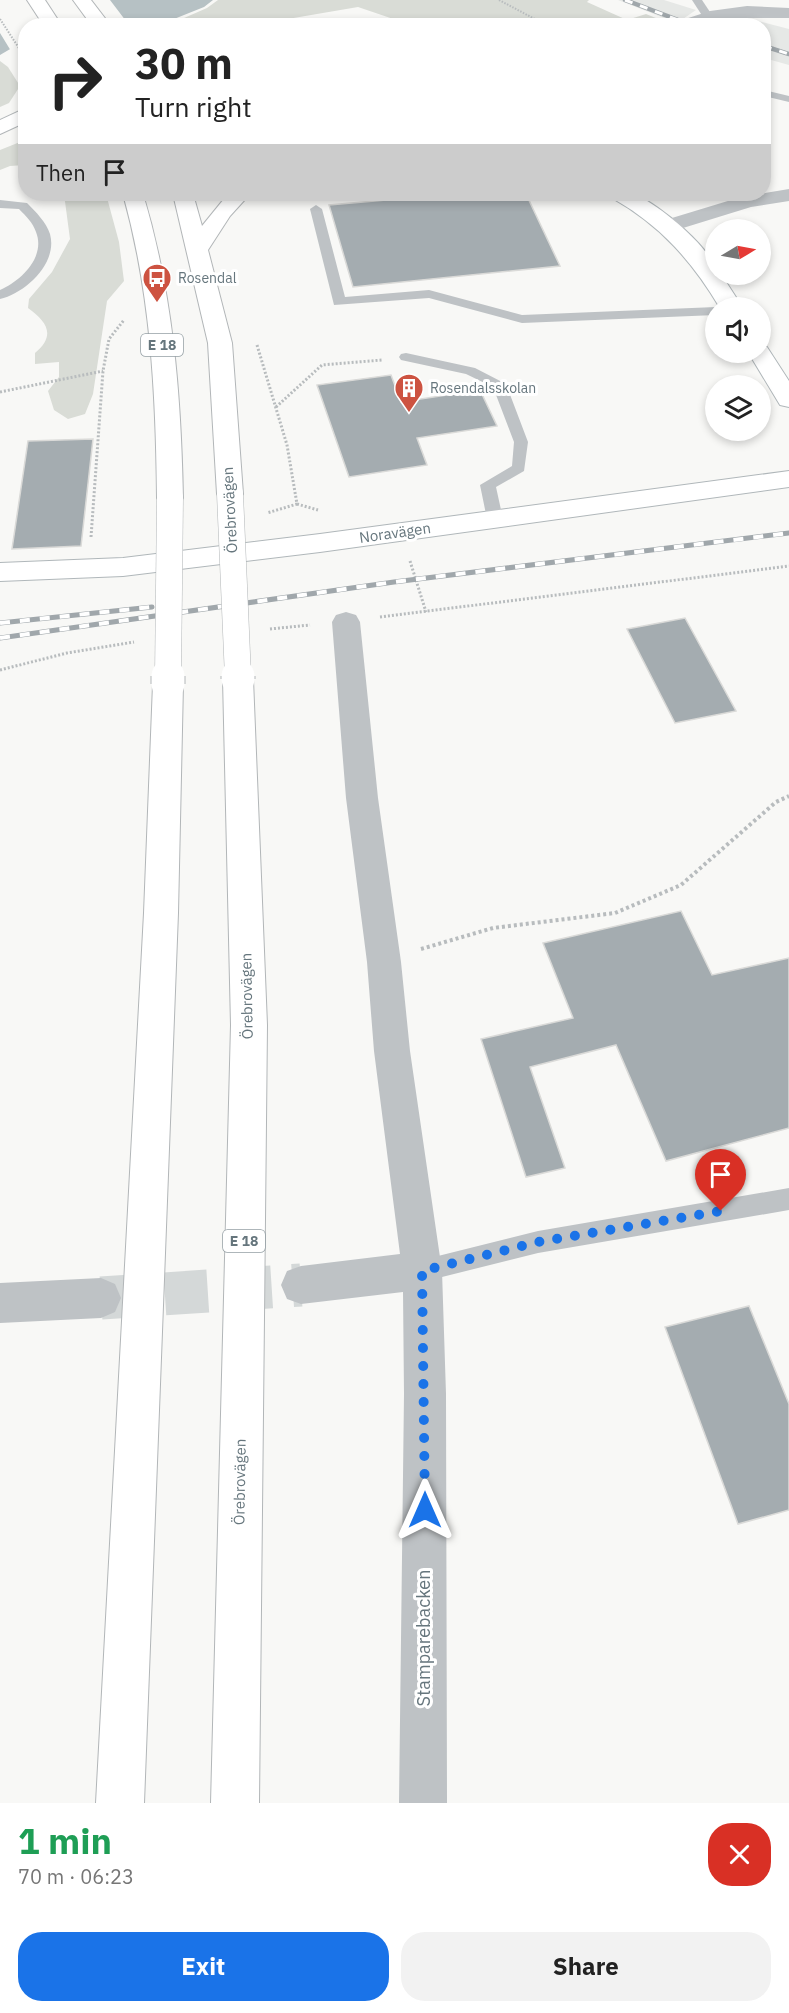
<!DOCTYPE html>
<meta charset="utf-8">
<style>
body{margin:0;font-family:"IBM Plex Sans",sans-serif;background:#f2f2f2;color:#222;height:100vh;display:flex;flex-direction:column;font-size:22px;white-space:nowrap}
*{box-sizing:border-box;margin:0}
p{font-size:20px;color:#767676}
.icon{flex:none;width:33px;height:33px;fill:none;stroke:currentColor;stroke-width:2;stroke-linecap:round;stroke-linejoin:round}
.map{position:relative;height:1803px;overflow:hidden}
.details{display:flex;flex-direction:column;background:#fff;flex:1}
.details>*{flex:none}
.banner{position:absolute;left:18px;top:18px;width:753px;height:183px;border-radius:24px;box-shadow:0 3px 9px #0003;background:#fff;color:#222;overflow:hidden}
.needle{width:39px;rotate:80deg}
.controls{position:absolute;left:705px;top:219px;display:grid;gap:12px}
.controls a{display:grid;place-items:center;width:66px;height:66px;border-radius:50%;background:#fff;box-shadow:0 3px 9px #0003;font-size:30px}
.pin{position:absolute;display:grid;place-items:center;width:51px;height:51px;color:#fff;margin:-62px -26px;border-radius:50% 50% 50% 0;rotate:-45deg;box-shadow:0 0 6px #0007}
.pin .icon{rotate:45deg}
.me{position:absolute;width:66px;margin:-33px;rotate:0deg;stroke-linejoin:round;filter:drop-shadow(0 0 4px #0008)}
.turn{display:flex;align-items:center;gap:21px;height:126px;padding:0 18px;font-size:27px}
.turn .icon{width:78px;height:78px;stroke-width:2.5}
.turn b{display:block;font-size:42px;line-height:51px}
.then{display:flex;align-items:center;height:57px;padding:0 18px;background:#0003;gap:12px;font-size:22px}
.round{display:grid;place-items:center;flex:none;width:63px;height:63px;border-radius:24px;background:#f2f2f2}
.headline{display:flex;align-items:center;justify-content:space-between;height:102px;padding:0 18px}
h1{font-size:36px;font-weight:800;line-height:45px;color:#1e9e55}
.button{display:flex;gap:12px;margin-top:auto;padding:12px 18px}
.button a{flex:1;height:69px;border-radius:24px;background:#1a73e8;color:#fff;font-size:24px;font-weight:800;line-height:69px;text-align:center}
.button a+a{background:#f2f2f2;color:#222}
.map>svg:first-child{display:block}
</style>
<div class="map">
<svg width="789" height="1803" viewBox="0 0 789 1803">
<rect width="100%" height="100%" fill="#f8f8f6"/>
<g fill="#e6e8e6">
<path d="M618,0H664L696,10L677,23Z"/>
<path d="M742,17L789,29V65L764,58V26H714Z"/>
</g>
<g fill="#d9dcd6">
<path d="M218,0H589L587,2L627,20L646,14L668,23L660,26L411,25L358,7L252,25H168L207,8Z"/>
<path d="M0,61L8,67L20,86L9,103L0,107Z"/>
<path d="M25,140V165L10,166L0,170V150Z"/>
<path d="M64,194H106L119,242L124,281L107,301L93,394L85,414L68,419L54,410L48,391L59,377V362L35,364V353C57,335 46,321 28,308L29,299L52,272L70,239Z"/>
</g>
<path fill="#b6c1c4" d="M27,0H213L204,7L159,25L26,26L17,45L0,55V7Z"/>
<path fill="#f8f8f6" d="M15,0H110L129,25L26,26V47L11,51L0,33V4Z"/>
<g fill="#a4acb0" stroke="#dadad8" stroke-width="1.5">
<path d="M455,194H526L560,266L353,287L329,205Z"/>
<path d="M391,375L401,402L480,390L497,426L417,438L427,465L349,477L317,385Z"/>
<path d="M93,439L81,546L12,549L28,441Z"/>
<path d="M685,618L736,711L675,723L627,629Z"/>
<path d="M681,911L712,975L789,958V1128L666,1161L616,1045L530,1067L565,1168L526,1177L481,1039L573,1018L543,943Z"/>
<path d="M749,1306L789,1404V1510L738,1524L665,1327Z"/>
</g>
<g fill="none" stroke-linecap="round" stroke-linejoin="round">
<path stroke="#d4d8d8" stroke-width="43" stroke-dasharray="43 21" stroke-linecap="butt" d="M101,1298L301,1285"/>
<g stroke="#b0b7ba" stroke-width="2">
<g id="secondary">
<path d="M609,194C616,193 628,192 636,195C658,204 716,251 716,274H721L743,308H720C692,261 660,225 612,198Z"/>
<path d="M760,345L767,347L789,381V407L780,405L748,352H760Z"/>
<path d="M789,471V487L320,552L123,576L0,581V563L123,558L320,534Z"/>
</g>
</g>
<g stroke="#b2b6b8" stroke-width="2">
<g id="highway">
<path d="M27,0H45L62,26H44Z"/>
<path d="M73,0H91L111,26H92Z"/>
<path d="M26,108V122L0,134V120Z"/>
<path d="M123,194H143C173,294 181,394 183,498L179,504L170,506L161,504L157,498C156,395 151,294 123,194Z"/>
<path d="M173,194H193L202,226L228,194H250L230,216L208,250L232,343L243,494L239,500L230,502L221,500L217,494L208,343Z"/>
<path d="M238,668L248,672L253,679L267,1025L259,1803H211L231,1025L223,679L228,672Z"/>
<path d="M168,673L178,676L183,684L178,913L144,1803H96L144,913L153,684L158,676Z"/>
</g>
</g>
<g stroke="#b8bcbe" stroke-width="2" stroke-dasharray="1.5 1.5" stroke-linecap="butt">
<path d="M499,0L548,26"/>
<path d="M0,19L26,59"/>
</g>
<g stroke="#b8bcbe" stroke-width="3" stroke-dasharray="2 2" stroke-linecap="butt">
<path d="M257,345L287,445L297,504L267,513"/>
<path d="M0,392L103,371"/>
<path d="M276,407L322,365L382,360"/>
<path d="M297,504L318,510"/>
<path d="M91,537L103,371L109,339L124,320"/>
<path d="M410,561L426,612"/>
<path d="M380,617L789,566"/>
<path d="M270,629L310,625"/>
<path d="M0,670L67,653L134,642"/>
</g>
<path stroke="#b8bcbe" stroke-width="4" stroke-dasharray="3 3" stroke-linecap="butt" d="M421,949L493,928L615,913L681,885L776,802L789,796"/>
<g fill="#bec2c5" fill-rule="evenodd">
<path d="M692,0H702L712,15L711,17H703Z"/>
<path d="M301,23H339L344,26H296Z"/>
<path d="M764,90L789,96V102L764,96Z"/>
<path d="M0,200L27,203C36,212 46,222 50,234C58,263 26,293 0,299V290C21,281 46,257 36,232C33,223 26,216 19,209L0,208Z"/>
<path d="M316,205L322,209L345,297L429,290L522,315L716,307L718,308H716V315L522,323L429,298L334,305L310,209Z"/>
<path d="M406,353L475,368L506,384L528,442L524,471L496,487L503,519L501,523L495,524L487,519L480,485L512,466L514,442L493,387L466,374L401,360L399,357L401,354Z"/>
<path d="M789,1188V1210L538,1253L422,1282L414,1279L410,1271L414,1263L422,1260L538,1231Z"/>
</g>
<g fill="#bec2c5" fill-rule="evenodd">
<path d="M747,6L789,8V18H735L699,26H673L676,22L710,11Z"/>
<path d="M789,189V201L751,207L670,232L662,231L659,226L662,221L741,197Z"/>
<path d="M346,612L356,615L360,622L378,798L401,962L410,1051L442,1271L446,1394L447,1803H399L404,1394L403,1292L301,1304L287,1299L281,1285L287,1271L301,1266L400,1254L374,1051L367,962L346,798L332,622L336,615Z"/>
<path d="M101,1278L115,1284L121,1298L115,1312L101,1318L0,1323V1283Z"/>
</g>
<use href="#secondary" fill="#fff" fill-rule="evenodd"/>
<use href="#highway" fill="#fff" fill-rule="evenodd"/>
<g stroke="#a0a7ab" stroke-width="4.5">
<g id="rail-far1">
<path d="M625,0L694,26"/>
<path d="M764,46L789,54"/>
</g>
</g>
<g stroke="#a0a7ab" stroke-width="5">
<g id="rail">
<path d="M0,623L152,607"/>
<path d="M0,638L394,582L789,533"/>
</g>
</g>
<use href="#rail-far1" stroke="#fff" stroke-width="3" stroke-dasharray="8" stroke-linecap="butt"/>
<use href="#rail" stroke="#fff" stroke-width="4" stroke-dasharray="10" stroke-linecap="butt"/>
<g stroke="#b2b6b8" stroke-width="27" stroke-linecap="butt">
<g id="highway-bridge-far1">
<path d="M230,494L238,677"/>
<path d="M168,677L170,498"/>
</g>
</g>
<g stroke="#b2b6b8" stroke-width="35" stroke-linecap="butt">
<g id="highway-bridge">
<path d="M238,676V679"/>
<path d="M168,684V676"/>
</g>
</g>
<use href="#highway-bridge-far1" stroke="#fff" stroke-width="26"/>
<use href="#highway-bridge" stroke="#fff" stroke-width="33"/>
</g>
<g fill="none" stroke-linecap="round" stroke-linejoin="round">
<path stroke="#1a73e8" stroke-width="10" stroke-dasharray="0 18" d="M425,1510L422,1271L538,1242L721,1211"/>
</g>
<defs>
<g id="bus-pin" transform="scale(1.5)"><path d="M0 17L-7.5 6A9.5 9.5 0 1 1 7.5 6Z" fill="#cd5341" stroke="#fff"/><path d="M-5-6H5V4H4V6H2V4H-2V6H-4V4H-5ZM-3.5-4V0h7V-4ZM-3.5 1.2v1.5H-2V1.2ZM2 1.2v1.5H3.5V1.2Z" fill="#fff"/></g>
<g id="building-pin" transform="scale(1.5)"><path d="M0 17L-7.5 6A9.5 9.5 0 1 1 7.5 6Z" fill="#cd5341" stroke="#fff"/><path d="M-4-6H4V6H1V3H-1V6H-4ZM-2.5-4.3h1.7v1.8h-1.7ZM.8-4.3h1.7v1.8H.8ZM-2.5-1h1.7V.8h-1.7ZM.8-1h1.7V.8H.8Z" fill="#fff"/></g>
</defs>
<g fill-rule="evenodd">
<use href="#bus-pin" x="157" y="278"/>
<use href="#building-pin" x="409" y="388"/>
</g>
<g text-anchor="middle" stroke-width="6" stroke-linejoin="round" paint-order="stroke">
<g font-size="14" fill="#66767d" stroke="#fff" text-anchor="start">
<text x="178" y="283">Rosendal</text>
<text x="430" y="393">Rosendalsskolan</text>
</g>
<g fill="#fff" stroke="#949fa4" stroke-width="1.5">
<rect x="141" y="334" width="42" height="22" rx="4.5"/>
<rect x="223" y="1230" width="42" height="22" rx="4.5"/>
</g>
<g font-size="14" font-weight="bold" fill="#66767d">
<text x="162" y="350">E 18</text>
<text x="244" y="1246">E 18</text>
</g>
<g font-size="15" fill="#66767d" stroke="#fff">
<text transform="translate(230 510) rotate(-93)" y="5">Örebrovägen</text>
<text transform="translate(395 533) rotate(-8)" y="5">Noravägen</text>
<text transform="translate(247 996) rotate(-91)" y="5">Örebrovägen</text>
<text transform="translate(240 1482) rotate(-89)" y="5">Örebrovägen</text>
</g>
<g font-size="18" fill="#66767d" stroke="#fff">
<text transform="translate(424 1638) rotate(-90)" y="6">Stamparebacken</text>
</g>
</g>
</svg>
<div class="controls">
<a><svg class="needle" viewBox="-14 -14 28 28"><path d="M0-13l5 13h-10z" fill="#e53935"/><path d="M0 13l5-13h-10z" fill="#767676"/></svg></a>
<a><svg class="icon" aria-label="sound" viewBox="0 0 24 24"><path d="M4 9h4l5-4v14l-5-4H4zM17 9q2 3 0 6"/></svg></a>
<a><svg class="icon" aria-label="layers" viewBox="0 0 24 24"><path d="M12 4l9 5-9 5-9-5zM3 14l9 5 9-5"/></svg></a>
</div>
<div class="pin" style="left:721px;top:1211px;background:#d93025"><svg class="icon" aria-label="arrive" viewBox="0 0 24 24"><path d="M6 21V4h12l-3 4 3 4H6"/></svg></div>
<svg class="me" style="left:425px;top:1510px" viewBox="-20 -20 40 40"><path d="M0-17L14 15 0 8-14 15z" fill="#1a73e8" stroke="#fff" stroke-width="4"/></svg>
<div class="banner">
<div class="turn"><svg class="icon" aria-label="right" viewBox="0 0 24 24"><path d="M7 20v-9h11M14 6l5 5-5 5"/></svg><div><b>30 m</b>Turn right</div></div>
<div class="then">Then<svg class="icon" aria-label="arrive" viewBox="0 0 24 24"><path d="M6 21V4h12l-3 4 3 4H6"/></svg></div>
</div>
</div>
<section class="details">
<div class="headline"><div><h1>1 min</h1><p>70 m · 06:23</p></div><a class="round" style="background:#d93025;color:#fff"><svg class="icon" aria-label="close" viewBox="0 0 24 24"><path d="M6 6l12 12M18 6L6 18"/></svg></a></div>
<div class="button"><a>Exit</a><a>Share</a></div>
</section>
